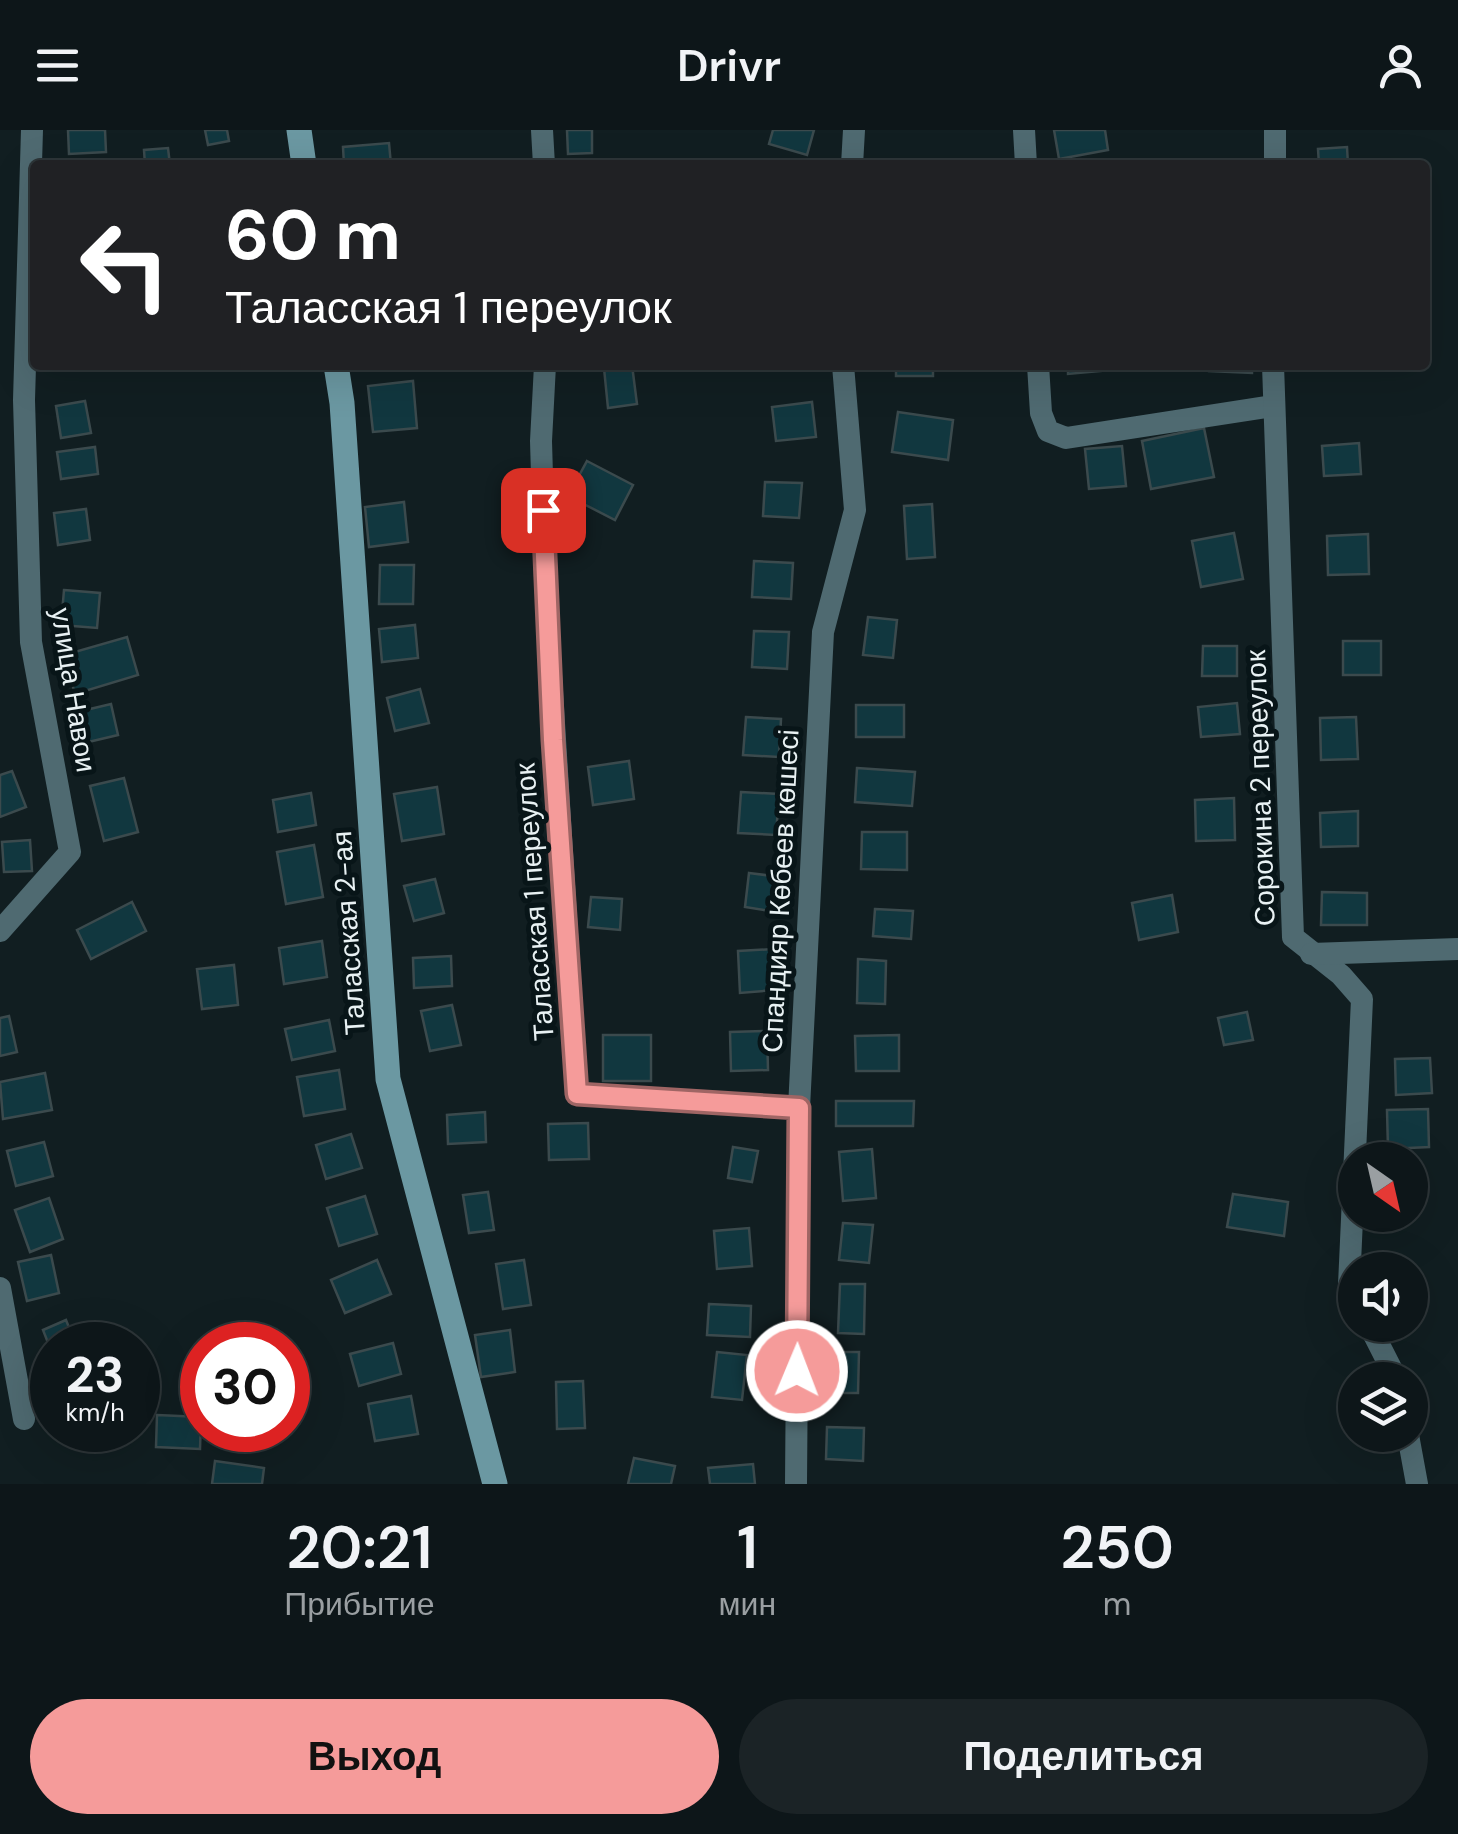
<!DOCTYPE html>
<html lang="ru">
<meta charset="utf-8">
<style>
body{margin:0;font-family:"DM Sans",sans-serif;background:#1b2326;color:#f1f3f6;height:100vh;display:flex;flex-direction:column;font-size:38px;white-space:nowrap}
*{box-sizing:border-box;margin:0}
p{font-size:32px;color:#9a9fa2}
.icon{flex:none;width:55px;height:55px;fill:none;stroke:currentColor;stroke-width:2;stroke-linecap:round;stroke-linejoin:round}
.map{position:relative;height:1354px;overflow:hidden}
.drawer{display:flex;flex-direction:column;background:#0d1619;flex:1}
.drawer>*{flex:none}
.guide{position:absolute;left:30px;top:30px;width:1400px;height:210px;border-radius:10px;box-shadow:0 10px 40px #0002,0 0 0 2px #2d3538;background:#202124;color:#fff;overflow:hidden}
.needle{width:65px;rotate:146deg}
.tools{position:absolute;left:1338px;top:1012px;display:grid;gap:20px}
.tools a{display:grid;place-items:center;width:90px;height:90px;border-radius:50%;background:#0d1619;box-shadow:0 10px 40px #0002,0 0 0 2px #2d3538;font-size:50px}
.speed{position:absolute;left:30px;top:1192px;display:flex;gap:20px;font-size:50px;font-weight:700;text-align:center}
.speed>*{display:grid;place-content:center;width:130px;height:130px;border-radius:50%;background:#0d1619;box-shadow:0 10px 40px #0002,0 0 0 2px #2d3538;line-height:1}
.speed small{font-size:25px;font-weight:400}
.speed .limit{border:15px solid #d22;background:#fff;color:#111}
.pin{position:absolute;display:grid;place-items:center;width:85px;height:85px;color:#fff;margin:-42px;border-radius:20px;box-shadow:0 5px 15px #0006}
.me{position:absolute;width:110px;margin:-55px;rotate:1deg;stroke-linejoin:round;filter:drop-shadow(0 0 8px #0008)}
.turn{display:flex;align-items:center;gap:35px;height:210px;padding:0 30px;font-size:45px}
.turn .icon{width:130px;height:130px;stroke-width:2.5}
.turn b{display:block;font-size:70px;line-height:85px}
.eta{display:flex;justify-content:space-evenly;align-items:center;height:170px;text-align:center}
.eta b{font-size:60px;font-weight:600;line-height:70px}
.action{display:flex;gap:20px;margin-top:auto;padding:20px 30px}
.action a{flex:1;height:115px;border-radius:60px;background:#f59b9a;color:#111;font-size:40px;font-weight:600;line-height:115px;text-align:center}
.action a+a{background:#1b2326;color:#f1f3f6}
header{display:flex;justify-content:space-between;align-items:center;height:130px;padding:0 30px;background:#0d1619;font-size:45px;font-weight:600}
.map>svg:first-child{display:block}
</style>
<header><svg class="icon" aria-label="menu" viewBox="0 0 24 24"><path d="M4 6h16M4 12h16M4 18h16"/></svg>Drivr<svg class="icon" aria-label="person" viewBox="0 0 24 24"><circle cx="12" cy="8" r="4"/><path d="M4 21q1-7 8-7t8 7"/></svg></header>
<div class="map">
<svg width="1458" height="1354" viewBox="0 0 1458 1354">
<rect width="100%" height="100%" fill="#111e21"/>
<g fill="#11373f" stroke="#3b4a4d" stroke-width="2.5">
<path d="M68,0H105L106,22L69,24Z"/>
<path d="M205,0H227L229,11L208,15Z"/>
<path d="M567,0H592V23L568,24Z"/>
<path d="M773,0H814L807,25L769,14Z"/>
<path d="M1054,0H1105L1108,20L1059,29Z"/>
<path d="M389,13L391,35H344L343,17Z"/>
<path d="M1347,17L1348,35H1319L1318,19Z"/>
<path d="M168,18L170,35H145L144,20Z"/>
<path d="M632,235L637,274L608,278L604,238Z"/>
<rect x="896" y="235" width="37" height="11"/>
<path d="M1068,235H1110V240L1068,244Z"/>
<path d="M1209,235H1252V243L1209,241Z"/>
<path d="M413,251L417,298L373,302L368,256Z"/>
<path d="M85,271L91,303L61,308L56,276Z"/>
<path d="M812,272L816,307L776,311L772,277Z"/>
<path d="M898,282L953,290L948,330L892,322Z"/>
<path d="M1204,298L1214,347L1151,359L1142,311Z"/>
<path d="M1359,313L1361,344L1324,346L1322,316Z"/>
<path d="M1122,316L1126,356L1089,359L1085,319Z"/>
<path d="M95,317L98,344L61,349L57,322Z"/>
<path d="M587,331L633,355L615,390L568,366Z"/>
<path d="M765,352L802,353L799,388L763,386Z"/>
<path d="M404,372L408,412L369,417L365,377Z"/>
<path d="M932,374L935,427L907,429L904,376Z"/>
<path d="M86,379L90,410L58,415L54,383Z"/>
<path d="M1234,403L1243,449L1201,457L1192,411Z"/>
<path d="M1368,404L1369,444L1328,445L1327,406Z"/>
<path d="M754,431L793,433L791,469L752,467Z"/>
<path d="M380,435H414L413,474H379Z"/>
<path d="M64,460L100,463L97,498L61,495Z"/>
<path d="M868,487L897,490L893,528L863,525Z"/>
<path d="M415,495L418,528L382,532L379,499Z"/>
<path d="M754,501L789,502L787,539L752,537Z"/>
<path d="M127,507L138,545L75,564L64,525Z"/>
<rect x="1343" y="511" width="38" height="34"/>
<path d="M1203,516H1237V546H1202Z"/>
<path d="M420,559L429,593L395,601L387,568Z"/>
<path d="M1237,573L1240,604L1201,607L1198,577Z"/>
<path d="M111,574L118,605L80,614L73,583Z"/>
<rect x="856" y="575" width="48" height="32"/>
<path d="M746,587L781,589L779,627L743,625Z"/>
<path d="M1356,587L1358,629L1321,630L1320,588Z"/>
<path d="M629,631L634,669L593,675L588,637Z"/>
<path d="M857,638L915,642L912,676L855,672Z"/>
<path d="M12,641L26,677L0,687V645Z"/>
<path d="M124,648L138,702L104,711L90,656Z"/>
<path d="M437,657L444,704L402,711L394,664Z"/>
<path d="M741,662L779,664L776,705L738,703Z"/>
<path d="M311,663L316,695L278,702L273,670Z"/>
<path d="M1234,668L1235,710L1196,711L1195,670Z"/>
<path d="M1358,681V716L1321,717L1320,683Z"/>
<path d="M862,702H907V740L861,739Z"/>
<path d="M30,710L32,741L4,742L2,712Z"/>
<path d="M314,715L323,767L286,774L277,722Z"/>
<path d="M749,743L781,747L777,782L745,777Z"/>
<path d="M435,749L444,783L414,791L404,756Z"/>
<path d="M1322,762L1367,763V795H1321Z"/>
<path d="M1172,765L1178,802L1139,810L1132,773Z"/>
<path d="M591,767L622,769L620,800L588,797Z"/>
<path d="M132,772L146,801L91,829L77,800Z"/>
<path d="M875,779L913,781L911,809L873,806Z"/>
<path d="M322,811L327,847L284,854L279,818Z"/>
<path d="M773,819L775,860L740,863L738,821Z"/>
<path d="M451,826L452,856L414,858L413,828Z"/>
<path d="M858,829L886,831L885,874L857,873Z"/>
<path d="M234,835L238,875L202,879L197,839Z"/>
<path d="M452,875L461,915L430,921L421,881Z"/>
<path d="M1247,882L1253,910L1224,915L1218,888Z"/>
<path d="M9,886L17,922L0,926V888Z"/>
<path d="M329,890L335,921L292,930L285,899Z"/>
<path d="M767,901L768,940L731,941L730,902Z"/>
<rect x="603" y="905" width="48" height="46"/>
<path d="M899,905V941H856L855,906Z"/>
<path d="M1430,928L1432,963L1396,965L1395,929Z"/>
<path d="M339,940L345,979L304,986L297,947Z"/>
<path d="M45,943L52,980L3,989L0,952Z"/>
<path d="M836,971H914L913,996H836Z"/>
<path d="M1428,979L1429,1017L1388,1019L1387,980Z"/>
<path d="M485,982L486,1012L448,1014L447,985Z"/>
<path d="M588,993L589,1029L549,1030L548,994Z"/>
<path d="M351,1004L362,1038L326,1049L316,1015Z"/>
<path d="M44,1012L53,1046L16,1056L7,1021Z"/>
<path d="M733,1017L758,1021L752,1052L728,1048Z"/>
<path d="M872,1019L876,1068L843,1071L839,1022Z"/>
<path d="M488,1062L494,1100L469,1103L463,1065Z"/>
<path d="M1233,1064L1288,1072L1284,1106L1227,1097Z"/>
<path d="M365,1066L377,1104L339,1116L327,1078Z"/>
<path d="M49,1068L63,1109L30,1122L15,1080Z"/>
<path d="M843,1093L873,1095L869,1133L839,1130Z"/>
<path d="M749,1098L752,1136L717,1139L714,1101Z"/>
<path d="M51,1125L59,1163L27,1171L18,1132Z"/>
<path d="M377,1130L391,1164L345,1183L331,1150Z"/>
<path d="M524,1130L531,1175L503,1179L496,1134Z"/>
<path d="M840,1154H865L864,1204L838,1203Z"/>
<path d="M709,1174L751,1176L750,1207L707,1205Z"/>
<path d="M66,1190L76,1215H52V1223L43,1200Z"/>
<path d="M510,1200L515,1242L481,1247L475,1205Z"/>
<path d="M393,1213L401,1244L359,1256L350,1224Z"/>
<path d="M717,1222L747,1225L742,1270L712,1267Z"/>
<path d="M829,1222H859L858,1263H829Z"/>
<path d="M583,1251L585,1298L557,1299L556,1252Z"/>
<path d="M411,1266L418,1304L375,1311L368,1274Z"/>
<path d="M157,1285L201,1287L200,1319L156,1317Z"/>
<path d="M827,1297L864,1298L863,1331L826,1329Z"/>
<path d="M634,1328L675,1336L671,1354H628Z"/>
<path d="M215,1331L264,1338L262,1354H212Z"/>
<path d="M753,1334L755,1354H710L708,1338Z"/>
</g>
<g fill="none" stroke-linecap="round" stroke-linejoin="round">
<g stroke="#4f6a71" stroke-width="22">
<path d="M542,0L544,35"/>
<path d="M1024,0L1026,35"/>
<path d="M852,35L854,0"/>
<path d="M1275,35V0"/>
<path d="M545,235L541,311L545,448L577,964L799,978"/>
<path d="M1038,235L1041,283L1048,301L1066,308L1272,276"/>
<path d="M1273,235L1293,807L1341,845L1362,869L1349,1155L1355,1167"/>
<path d="M0,801L70,722L31,512L24,270L32,0"/>
<path d="M1311,824L1458,819"/>
<path d="M0,1158L24,1289"/>
<path d="M1369,1195L1397,1250"/>
<path d="M1408,1305L1417,1354"/>
<path d="M796,1354L799,978L823,502L855,380L843,235"/>
</g>
<g stroke="#6b98a2" stroke-width="25">
<path d="M299,0L304,35"/>
<path d="M336,235L342,273L388,949L495,1354"/>
</g>
</g>
<g fill="none" stroke-linecap="round" stroke-linejoin="round">
<g stroke="#9f6564" stroke-width="25">
<path id="route" d="M543,380L553,610L577,964L799,978L797,1241"/>
</g>
<use href="#route" stroke="#f59b9a" stroke-width="18"/>
</g>
<g text-anchor="middle" stroke-width="10" stroke-linejoin="round" paint-order="stroke">
<g font-size="28" fill="#e8f1f3" stroke="#081518">
<text transform="translate(74 560) rotate(81)" y="10">улица Навои</text>
<text transform="translate(1260 658) rotate(-92)" y="10">Сорокина 2 переулок</text>
<text transform="translate(780 761) rotate(-87)" y="10">Спандияр Көбеев көшесі</text>
<text transform="translate(534 772) rotate(-94)" y="10">Таласская 1 переулок</text>
<text transform="translate(348 803) rotate(-94)" y="10">Таласская 2-ая</text>
</g>
</g>
</svg>
<div class="tools">
<a><svg class="needle" viewBox="-14 -14 28 28"><path d="M0-13l5 13h-10z" fill="#e53935"/><path d="M0 13l5-13h-10z" fill="#9a9fa2"/></svg></a>
<a><svg class="icon" aria-label="sound" viewBox="0 0 24 24"><path d="M4 9h4l5-4v14l-5-4H4zM17 9q2 3 0 6"/></svg></a>
<a><svg class="icon" aria-label="layers" viewBox="0 0 24 24"><path d="M12 4l9 5-9 5-9-5zM3 14l9 5 9-5"/></svg></a>
</div>
<div class="speed"><div>23<small>km/h</small></div><div class="limit">30</div></div>
<div class="pin" style="left:543px;top:380px;background:#d93025"><svg class="icon" aria-label="arrive" viewBox="0 0 24 24"><path d="M6 21V4h12l-3 4 3 4H6"/></svg></div>
<svg class="me" style="left:797px;top:1241px" viewBox="-20 -20 40 40"><circle r="17" fill="#f59b9a" stroke="#fff" stroke-width="3"/><path d="M0-11L8 9 0 5-8 9z" fill="#fff"/></svg>
<div class="guide">
<div class="turn"><svg class="icon" aria-label="left" viewBox="0 0 24 24"><path d="M17 20v-9H6M10 6l-5 5 5 5"/></svg><div><b>60 m</b>Таласская 1 переулок</div></div>
</div>
</div>
<section class="drawer">
<div class="eta">
<div><b>20:21</b><p>Прибытие</p></div>
<div><b>1</b><p>мин</p></div>
<div><b>250</b><p>m</p></div>
</div>
<div class="action"><a>Выход</a><a>Поделиться</a></div>
</section>
